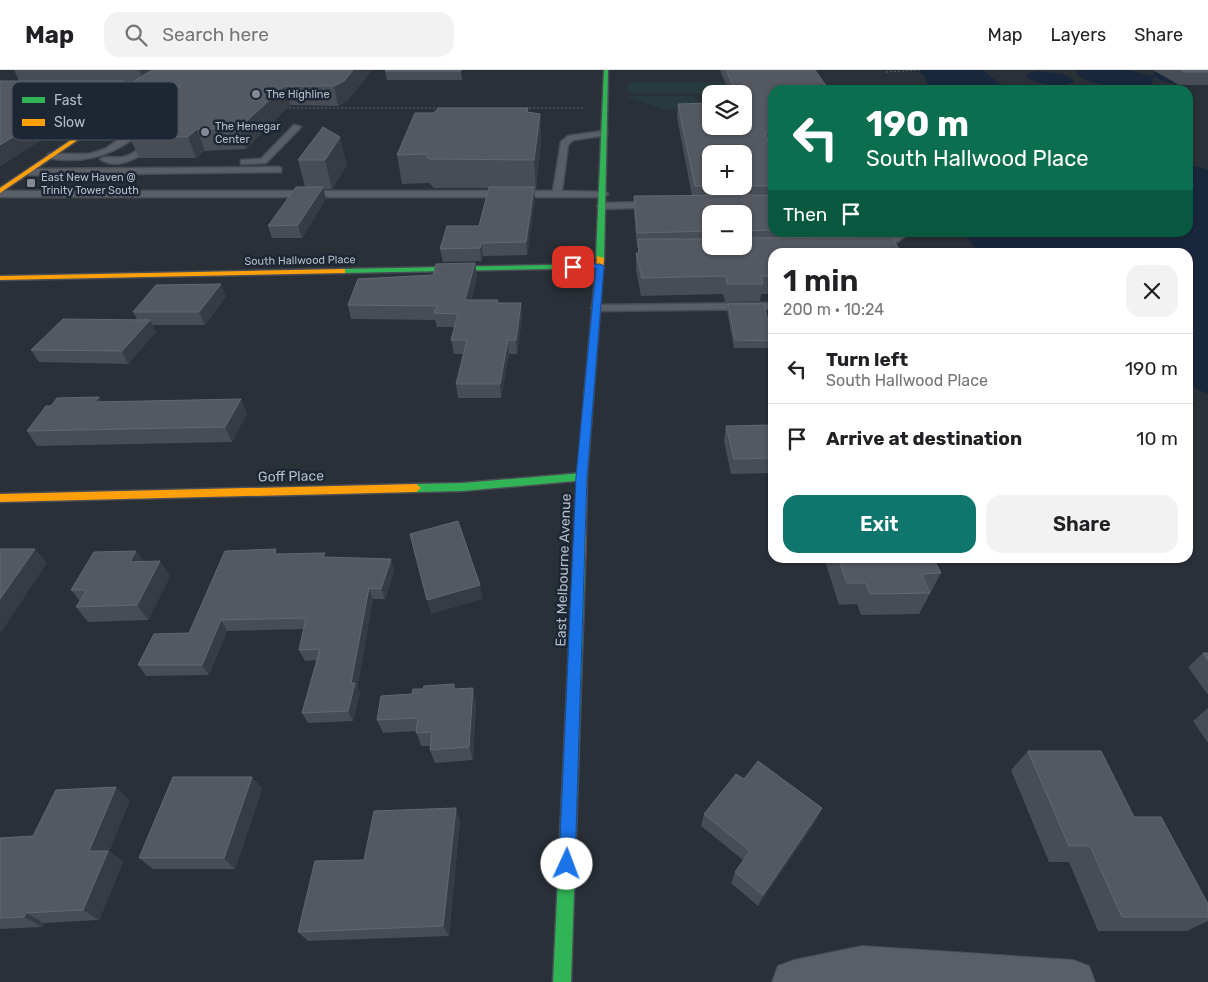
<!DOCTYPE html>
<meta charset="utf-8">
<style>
body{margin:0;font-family:Rubik,sans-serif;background:#f2f2f2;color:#202124;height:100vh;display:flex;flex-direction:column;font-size:19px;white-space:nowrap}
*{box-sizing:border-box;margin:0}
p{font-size:16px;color:#757577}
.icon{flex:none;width:28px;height:28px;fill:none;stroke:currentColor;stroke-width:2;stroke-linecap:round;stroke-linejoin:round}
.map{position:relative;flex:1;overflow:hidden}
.drawer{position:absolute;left:768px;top:178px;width:425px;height:315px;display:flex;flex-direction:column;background:#fff;border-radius:15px;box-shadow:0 1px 4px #0004}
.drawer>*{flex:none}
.banner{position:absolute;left:768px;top:15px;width:425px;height:152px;border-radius:15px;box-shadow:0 1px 4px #0004;background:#0b6e4f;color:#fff;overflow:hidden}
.fabs{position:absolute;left:702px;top:15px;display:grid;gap:10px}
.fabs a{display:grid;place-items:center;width:50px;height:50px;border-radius:10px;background:#fff;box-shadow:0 1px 4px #0004;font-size:25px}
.pin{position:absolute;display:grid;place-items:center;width:42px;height:42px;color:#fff;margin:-21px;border-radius:10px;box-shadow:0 2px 8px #0006}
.me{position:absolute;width:55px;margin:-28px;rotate:2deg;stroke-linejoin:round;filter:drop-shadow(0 0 4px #0008)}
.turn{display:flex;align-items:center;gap:18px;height:105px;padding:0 15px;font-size:22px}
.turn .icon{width:65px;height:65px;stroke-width:2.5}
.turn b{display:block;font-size:35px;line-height:42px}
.then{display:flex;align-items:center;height:48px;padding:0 15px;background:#0003;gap:10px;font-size:19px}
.round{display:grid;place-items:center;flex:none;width:52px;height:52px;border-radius:15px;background:#f2f2f2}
.head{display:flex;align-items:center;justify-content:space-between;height:85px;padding:0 15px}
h1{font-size:30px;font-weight:600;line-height:38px}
.action{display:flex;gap:10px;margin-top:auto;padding:10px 15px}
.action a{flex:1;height:58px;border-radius:15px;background:#0f766e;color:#fff;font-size:20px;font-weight:600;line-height:58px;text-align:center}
.action a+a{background:#f2f2f2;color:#202124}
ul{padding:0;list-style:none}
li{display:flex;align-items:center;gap:15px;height:70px;padding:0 15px;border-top:1px solid #e0e0e0}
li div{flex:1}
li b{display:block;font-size:19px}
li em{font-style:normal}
header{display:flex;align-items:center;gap:30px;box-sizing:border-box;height:70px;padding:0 25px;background:#fff;border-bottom:1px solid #e0e0e0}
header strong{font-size:24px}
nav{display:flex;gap:28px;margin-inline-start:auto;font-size:18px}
.search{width:350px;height:45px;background:#f2f2f2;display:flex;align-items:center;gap:12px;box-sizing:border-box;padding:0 18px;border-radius:15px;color:#757577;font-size:19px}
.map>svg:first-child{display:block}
</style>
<header>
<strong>Map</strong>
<div class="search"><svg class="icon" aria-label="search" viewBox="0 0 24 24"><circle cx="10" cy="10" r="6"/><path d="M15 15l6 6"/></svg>Search here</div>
<nav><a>Map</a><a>Layers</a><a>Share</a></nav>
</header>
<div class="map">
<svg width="1208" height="912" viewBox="0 0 1208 912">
<rect width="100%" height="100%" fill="#2a3038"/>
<g fill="#273a3e">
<path d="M629,12H750L728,23H627Z"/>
<path d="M626,26H694L696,31L711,32V39H662Z"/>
</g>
<g fill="#19273c">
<path d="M915,0H983L1007,20H929L924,5Z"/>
<path d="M1078,0H1128L1152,6L1154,2L1158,1L1204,14C1188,17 1167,15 1153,6V12L1150,15C1133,19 1088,18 1076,3Z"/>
<path d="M1039,1L1063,4L1075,11C1065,20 1036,15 1025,6L1028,3Z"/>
<path d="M1188,94L1208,100V324L1188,315V182H978L963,163L1188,162Z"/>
</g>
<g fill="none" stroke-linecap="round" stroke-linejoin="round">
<g stroke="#484c55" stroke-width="3">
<g id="lane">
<path d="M137,26L139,27V29L93,38L63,56L88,62V66L53,57L88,34Z"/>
<path d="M100,48L145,49L149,51V55C121,83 87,95 48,88V84H89L105,79L141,54L103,52L99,50Z"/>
<path d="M294,55L301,57L266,93L241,94V90L261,89Z"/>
<path d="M604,61H607V65L573,70L568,75L562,121L606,122L608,124L603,127H0V121H553L561,72L568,66Z"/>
<path d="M150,69L157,71C145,85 118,102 100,89C106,85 115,89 123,87C134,85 142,76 150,69Z"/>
<path d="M278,97L281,98V102L29,105L25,102L29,99Z"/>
<path d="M655,132L658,133V137L602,139L597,136L602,133Z"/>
<path d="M896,162H906V165C898,173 876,184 866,176Z"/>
<path d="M772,233V239L597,241L591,238L597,235Z"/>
</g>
</g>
<g stroke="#484c55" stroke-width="2">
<path id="street" d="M862,876L1073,890L1089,896L1095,912H772L778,896L794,890Z"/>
</g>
<g stroke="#484c55" stroke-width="3">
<g id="fast">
<path d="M604,0H608L604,188L600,190L596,188Z"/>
<path d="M600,194H603V198L342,203L338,201L342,199Z"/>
<path d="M582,403L586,404L587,407L586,410L462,421L416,422L411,418L416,414L462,413Z"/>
<path d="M579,491L583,492L585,495L571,912H553L573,495L575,492Z"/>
</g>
</g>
<g stroke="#484c55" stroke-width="3">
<g id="slow">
<path d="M175,0H180L0,123V118Z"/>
<path d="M597,186L604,188L587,407L585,495L583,498H575L573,495L577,407Z"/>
<path d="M342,199H345V203L0,210V206Z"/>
<path d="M416,414L421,418L416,422L0,432V424Z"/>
</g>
</g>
<g stroke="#5c6268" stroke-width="1" stroke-dasharray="2 2" stroke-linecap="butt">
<path d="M886,2L921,0"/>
<path d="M285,38H584"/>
</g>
<path stroke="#5c6268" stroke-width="2.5" stroke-dasharray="2.5 2.5" stroke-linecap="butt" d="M934,180H976"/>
<use href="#lane" fill="#5a5e66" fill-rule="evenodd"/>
<use href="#street" fill="#5a5e66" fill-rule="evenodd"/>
<use href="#fast" fill="#30b455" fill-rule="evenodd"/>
<use href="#slow" fill="#ff9f0a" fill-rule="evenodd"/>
</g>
<g fill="#474c55" fill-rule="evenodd">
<path d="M14,0H372L348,30L338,36L290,35L246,79L205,81L196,88H139L129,66L140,59L135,48L152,36L154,42L157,43L162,42L164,37L163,35H136L128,15H129H126L130,25L87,32L54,54L57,60L0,96V11H19Z"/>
<path d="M720,0H815L772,20V76H770L772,81V162H879V164L772,182V224H761L760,231L725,232L723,224L641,226L636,200V183H638V178H637L634,141V126H692L677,47L678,34L744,56V24H730ZM744,84V116H711ZM711,144H744V176H711Z"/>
<path d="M1153,0H1208V15H1179Z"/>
<path d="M385,1H461L462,10H387Z"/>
<path d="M528,42L540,44L541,71L536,119H534L535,129L527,185L483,186L481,191L443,192L440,179L479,156L489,118H434L429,113L402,114L397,85Z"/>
<path d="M323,57L347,95L332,119H324L326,129L302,168H272L268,156L305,117L298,90Z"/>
<path d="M477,206L471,230H498V233H521L522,247L517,284H509L501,328H458L456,314L464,284H454L451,270L455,257H437L435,250L351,249L348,235Z"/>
<path d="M226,226L205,255H152L156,262L128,294L39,292L31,280L137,249L133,242Z"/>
<path d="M728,234L772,267V278H734L727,241Z"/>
<path d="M99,327L102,332L247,343L232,372L37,376L27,361L51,336Z"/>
<path d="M772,355V403L731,404L724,371L726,356Z"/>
<path d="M279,484L326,487L394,500L385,529H373L357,618L360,623L353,651L308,653L302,643L317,590L305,591L299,580L304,559L227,561L209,605L146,606L138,595L189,563Z"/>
<path d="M824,488H933L941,503L919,544L861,545L857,534L839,535Z"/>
<path d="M144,491L170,506L148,550L88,552L76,537L80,531L71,520Z"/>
<path d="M1203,583H1208V625L1188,597Z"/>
<path d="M455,619L476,632L473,690L435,693L430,680V676H421L416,661L383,663L377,650L412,624Z"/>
<path d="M1208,638V673L1193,651Z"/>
<path d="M1028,681L1134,747L1208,834V851L1187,861H1098L1069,792H1049L1011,700Z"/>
<path d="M252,707L262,719L235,799H153L139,788Z"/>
<path d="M744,709L816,751L758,836L731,813L735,802L743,790L701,756L704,744Z"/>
<path d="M130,730L109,781L123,792L99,850L44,853L42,857L0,859V768L33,766Z"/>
<path d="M460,750L449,866L308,871L298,862Z"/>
</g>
<g fill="#373c44">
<path d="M139,0H168L145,15Z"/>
<path d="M353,0H372L348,30L338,36L334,16Z"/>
<path d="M124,11L130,25L87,32L54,54L57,60L0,96V75L44,43L45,41L80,18Z"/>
<path d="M285,16L290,35L246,79L239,58Z"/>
<path d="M540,44L541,71L536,119L534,90Z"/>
<path d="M144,45L153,65L143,67L135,48Z"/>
<path d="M197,59L205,81L196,88L188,67Z"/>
<path d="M340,67L347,95L332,119L325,90Z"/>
<path d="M323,117L326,129L302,168L298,155Z"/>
<path d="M534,117L535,129L527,185L526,172Z"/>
<path d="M857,162H879L877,170L854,174Z"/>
<path d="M481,173L483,186L481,191L480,178Z"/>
<path d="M475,193L477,206L467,243L465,230Z"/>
<path d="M221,214L226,226L205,255L199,242Z"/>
<path d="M521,233L522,247L517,284L516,270Z"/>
<path d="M150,250L156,262L128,294L122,281Z"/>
<path d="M508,270L509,284L501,328L500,314Z"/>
<path d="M99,327L107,341L95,332Z"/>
<path d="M241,329L247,343L232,372L225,357Z"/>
<path d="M35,479L47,493L0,564V529Z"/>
<path d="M136,481L146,495L130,492Z"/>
<path d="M391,489L394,500L385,529L381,519Z"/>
<path d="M160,491L170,506L148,550L137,535Z"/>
<path d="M480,515L483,529L431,544L427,530Z"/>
<path d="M369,518L373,529L357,618L360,623L353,651L348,641L351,613Z"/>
<path d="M221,550L227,561L209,605L202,595Z"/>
<path d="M473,618L476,632L473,690L469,677Z"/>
<path d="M252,707L262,719L235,799L224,788Z"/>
<path d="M116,717L130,730L109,781L123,792L99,850L83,840L89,781Z"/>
<path d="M456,738L460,750L449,866L443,856Z"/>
<path d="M822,738L816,751L758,836L763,825Z"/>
<path d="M26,843L44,853L42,857L24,847Z"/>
</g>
<g fill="#535861" stroke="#626872">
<path d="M152,0H353L344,11L334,16H285L239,58L197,59L188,67L129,66L153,48L144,45L135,48L152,36V41L157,43L162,42L167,32L161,30L181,16L128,15Z"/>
<path d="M386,0H461V1H385Z"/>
<path d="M726,0H815L829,20H772V63H765L772,81V116H744V84H711V116H695L678,34L711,33V56H744V24H737Z"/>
<path d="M1181,0H1208V2H1185Z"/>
<path d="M0,11H124L80,18L45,41L44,43L49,45L0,75Z"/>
<path d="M438,38H528L527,42L540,44L534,90L429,89L425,84L397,85L415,43H434Z"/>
<path d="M323,57L340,67L325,90H298Z"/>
<path d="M296,117H323L298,155L268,156Z"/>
<path d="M489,117H534L526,172L481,173L480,178L440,179L447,156H479Z"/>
<path d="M772,125V160L744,161V144H711V161L637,163L634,126Z"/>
<path d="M888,162L901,182H772V206H761L763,214H727L726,206L642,208L636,183H639L638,169H711V176H744V168L858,167Z"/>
<path d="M475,193L465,230H498L497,233H521L516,270H508L500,314H456L467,270H451L458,244L434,243L437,236L348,235L358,209L433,205L436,194Z"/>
<path d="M221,214L199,242H133L156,215Z"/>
<path d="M728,234H764L772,267V271L735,270Z"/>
<path d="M63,249L150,250L122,281L31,280Z"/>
<path d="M99,327L95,332L241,329L225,357L27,361L46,336H51L57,328Z"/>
<path d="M772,355V388L734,389L726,356Z"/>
<path d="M458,451L480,515L427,530L410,464Z"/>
<path d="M0,479H35L0,529Z"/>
<path d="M276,479L275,484L325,483L323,487L391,489L381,519L369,518L351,613H355L348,641L302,643L320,579L299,580L306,548L221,550L202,595H138L154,564L189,563L225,481Z"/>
<path d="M136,481L130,492L160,491L137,535L76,537L87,520H71L94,482Z"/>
<path d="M838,488H933L941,503L921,504L930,523L870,524L866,513H847Z"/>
<path d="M1203,583H1208V590Z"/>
<path d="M454,614V619L473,618L469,677L430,680L432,662L416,663L418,648L377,650L381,626L412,624L413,619H423L424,616Z"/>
<path d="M1028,681H1101L1134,747H1161L1208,834V847H1122L1090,776H1069Z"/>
<path d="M758,691L822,738L763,825L735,802L750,781L704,744L736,704L744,709Z"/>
<path d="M173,707H252L224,788H139Z"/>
<path d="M116,717L89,781H108L83,840L26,843L24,847L0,848V768L33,766L56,720Z"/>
<path d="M456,738L443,856L298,862L315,791L364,790L374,741Z"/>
</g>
<path fill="#1a73e8" stroke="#114b97" d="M600,194L604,196L587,407L575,794L573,800L567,802L561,800L559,794L576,407L596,198L573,199L570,197L573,195Z"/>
<g fill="#848b96" stroke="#1d2633" stroke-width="2">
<circle cx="256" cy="24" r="5"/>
<circle cx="205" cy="62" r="5"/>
<rect x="26" y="108" width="10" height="10" rx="2.5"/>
</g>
<g text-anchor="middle" stroke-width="5" stroke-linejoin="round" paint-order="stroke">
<g font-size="11" fill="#b4bcc9" stroke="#1d2633" text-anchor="start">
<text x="266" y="28">The Highline</text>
<text x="215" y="60">The Henegar<tspan x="215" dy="13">Center</tspan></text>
<text x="41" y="111">East New Haven @<tspan x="41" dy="13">Trinity Tower South</tspan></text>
</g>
<g font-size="11" fill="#b4bcc9" stroke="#1d2633">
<text transform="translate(300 190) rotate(-1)" y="4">South Hallwood Place</text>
</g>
<g font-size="14" fill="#b4bcc9" stroke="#1d2633">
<text transform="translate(291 406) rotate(-1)" y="5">Goff Place</text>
<text transform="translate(563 500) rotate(-88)" y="5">East Melbourne Avenue</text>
</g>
</g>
<rect x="12" y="12" width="166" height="58" rx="8" fill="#1d2633" stroke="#4a5360" stroke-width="1"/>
<rect x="22" y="27" width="23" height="6" fill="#30b455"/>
<rect x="22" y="49" width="23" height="7" fill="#ff9f0a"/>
<g font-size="14" fill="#b4bcc9">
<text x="54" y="35">Fast</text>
<text x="54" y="57">Slow</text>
</g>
</svg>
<div class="fabs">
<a><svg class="icon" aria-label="layers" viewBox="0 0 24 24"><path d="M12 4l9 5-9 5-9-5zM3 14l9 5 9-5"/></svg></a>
<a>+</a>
<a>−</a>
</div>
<div class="pin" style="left:573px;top:197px;background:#d93025"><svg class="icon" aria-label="arrive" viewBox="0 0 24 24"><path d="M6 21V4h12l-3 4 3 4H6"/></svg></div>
<svg class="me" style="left:567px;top:794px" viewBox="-20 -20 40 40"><circle r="19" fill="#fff"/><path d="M0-13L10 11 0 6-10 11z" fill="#1a73e8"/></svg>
<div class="banner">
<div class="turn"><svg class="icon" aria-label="left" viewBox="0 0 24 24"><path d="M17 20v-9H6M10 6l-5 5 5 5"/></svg><div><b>190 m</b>South Hallwood Place</div></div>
<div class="then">Then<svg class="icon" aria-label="arrive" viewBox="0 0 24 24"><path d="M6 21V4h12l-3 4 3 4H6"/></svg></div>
</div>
<section class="drawer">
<div class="head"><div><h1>1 min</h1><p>200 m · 10:24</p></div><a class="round"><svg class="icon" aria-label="close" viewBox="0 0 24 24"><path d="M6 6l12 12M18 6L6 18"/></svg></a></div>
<ul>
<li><svg class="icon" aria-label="left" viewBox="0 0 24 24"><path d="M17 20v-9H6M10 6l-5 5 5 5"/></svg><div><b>Turn left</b><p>South Hallwood Place</p></div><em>190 m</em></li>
<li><svg class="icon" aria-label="arrive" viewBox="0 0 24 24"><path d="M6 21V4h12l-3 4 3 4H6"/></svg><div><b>Arrive at destination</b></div><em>10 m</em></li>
</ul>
<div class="action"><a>Exit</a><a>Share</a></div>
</section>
</div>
